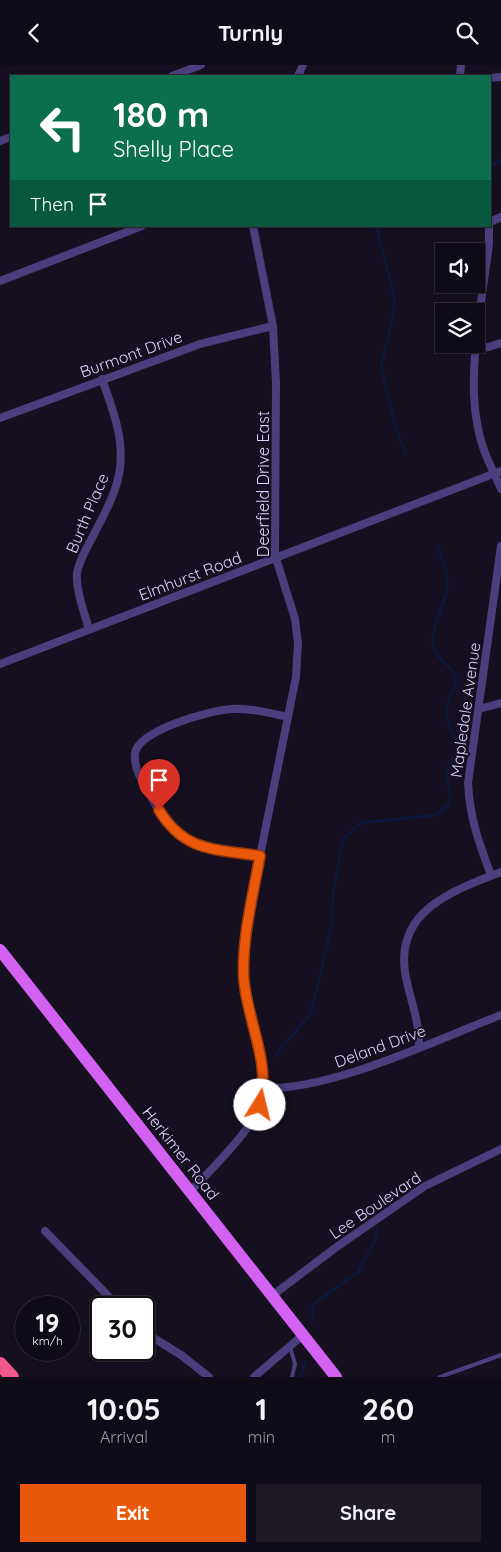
<!DOCTYPE html>
<style>
body{margin:0;font-family:Quicksand,sans-serif;background:#1e1925;color:#f1f3f6;height:100vh;display:flex;flex-direction:column;font-size:19px;white-space:nowrap}
*{box-sizing:border-box;margin:0}
p{font-size:16px;color:#9c9ba2}
.icon{flex:none;width:28px;height:28px;fill:none;stroke:currentColor;stroke-width:2;stroke-linecap:round;stroke-linejoin:round}
.map{position:relative;height:1312px;overflow:hidden}
.drawer{display:flex;flex-direction:column;background:#100b18;flex:1}
.drawer>*{flex:none}
.top-card{position:absolute;left:10px;top:10px;width:481px;height:152px;border-radius:0px;box-shadow:0 1px 4px #0004,0 0 0 1px #302b37;background:#0b6e4f;color:#fff;overflow:hidden}
.tools{position:absolute;left:435px;top:178px;display:grid;gap:10px}
.tools a{display:grid;place-items:center;width:50px;height:50px;border-radius:0px;background:#100b18;box-shadow:0 1px 4px #0004,0 0 0 1px #302b37;font-size:25px}
.speed{position:absolute;left:15px;top:1231px;display:flex;gap:10px;font-size:25px;font-weight:700;text-align:center}
.speed>*{display:grid;place-content:center;width:65px;height:65px;border-radius:50%;background:#100b18;box-shadow:0 1px 4px #0004,0 0 0 1px #302b37;line-height:1}
.speed small{font-size:12px;font-weight:400}
.speed .limit{border:2px solid #111;border-radius:8px;background:#fff;color:#111}
.pin{position:absolute;display:grid;place-items:center;width:42px;height:42px;color:#fff;margin:-51px -21px;border-radius:50% 50% 50% 0;rotate:-45deg;box-shadow:0 0 5px #0007}
.pin .icon{rotate:45deg}
.me{position:absolute;width:55px;margin:-28px;rotate:9deg;stroke-linejoin:round;filter:drop-shadow(0 0 4px #0008)}
.turn{display:flex;align-items:center;gap:18px;height:105px;padding:0 20px;font-size:22px}
.turn .icon{width:65px;height:65px;stroke-width:2.5}
.turn b{display:block;font-size:35px;line-height:42px}
.then{display:flex;align-items:center;height:48px;padding:0 20px;background:#0003;gap:10px;font-size:19px}
.eta{display:flex;justify-content:space-evenly;align-items:center;height:85px;text-align:center}
.eta b{font-size:30px;font-weight:700;line-height:35px}
.cta{display:flex;gap:10px;margin-top:auto;padding:10px 20px}
.cta a{flex:1;height:58px;border-radius:0px;background:#ea580c;color:#fff;font-size:20px;font-weight:700;line-height:58px;text-align:center}
.cta a+a{background:#1e1925;color:#f1f3f6}
header{display:flex;justify-content:space-between;align-items:center;height:65px;padding:0 20px;background:#100b18;font-size:22px;font-weight:700}
.map>svg:first-child{display:block}
</style>
<header><svg class="icon" aria-label="back" viewBox="0 0 24 24"><path d="M15 5l-7 7 7 7"/></svg>Turnly<svg class="icon" aria-label="search" viewBox="0 0 24 24"><circle cx="10" cy="10" r="6"/><path d="M15 15l6 6"/></svg></header>
<div class="map">
<svg width="501" height="1312" viewBox="0 0 501 1312">
<rect width="100%" height="100%" fill="#150f20"/>
<g fill="none" stroke-linecap="round" stroke-linejoin="round">
<g stroke="#0d173b" stroke-width="3">
<path d="M490,101L501,96"/>
<path d="M376,161L394,230V246L381,302L396,363L406,389"/>
<path d="M275,991L311,948L332,859L333,830L343,774L360,758L436,750C463,733 442,723 448,702C450,695 460,690 458,681C457,674 452,666 449,660C442,644 451,630 457,615C451,596 433,597 433,574C433,557 443,542 447,526C450,512 442,493 437,481"/>
<path d="M313,1257L312,1243L316,1237L358,1207L375,1175L377,1165"/>
<path d="M300,1312L305,1297"/>
</g>
<g stroke="#4a3e7c" stroke-width="4">
<path d="M290,1282L295,1299L292,1312"/>
<path d="M440,1312L501,1290"/>
</g>
<g stroke="#4a3e7c" stroke-width="8">
<path d="M172,11L201,0"/>
<path d="M298,11L303,0"/>
<path d="M460,11L461,0"/>
<path d="M490,13L501,12"/>
<path d="M0,76L11,72"/>
<path d="M490,157L501,152"/>
<path d="M0,216L142,161"/>
<path d="M476,273L489,179V161"/>
<path d="M476,279C472,315 472,353 485,388C490,400 496,412 501,424"/>
<path d="M475,286L501,278"/>
<path d="M0,353L200,279L273,261"/>
<path d="M89,564C84,547 76,526 77,508C79,496 86,484 92,473C103,451 117,428 120,403C124,371 112,343 102,314"/>
<path d="M0,599L501,406"/>
<path d="M479,644L501,638"/>
<path d="M260,791C237,787 211,786 189,777C171,769 162,751 152,734C145,722 133,704 135,688C139,665 210,645 232,644C251,643 270,648 288,652"/>
<path d="M491,810C479,778 470,754 468,718L501,481"/>
<path d="M419,982C420,955 409,933 405,907C396,845 454,825 501,807"/>
<path d="M265,1023C332,1025 436,975 501,950"/>
<path d="M191,1126C211,1104 252,1066 261,1037C269,1013 260,994 254,971C249,948 244,923 244,900C245,859 255,816 263,776C274,721 285,667 296,612L298,578L295,554L275,490L276,318L273,261L253,161"/>
<path d="M45,1166L119,1242"/>
<path d="M273,1230L338,1181L425,1121L501,1084"/>
<path d="M144,1267L181,1290L209,1312"/>
<path d="M254,1312L303,1270"/>
</g>
<path stroke="#d362f2" stroke-width="12" d="M0,885L336,1312"/>
<path stroke="#f15789" stroke-width="14" d="M0,1299L12,1312"/>
</g>
<g fill="none" stroke-linecap="round" stroke-linejoin="round">
<g stroke="#983908" stroke-width="12">
<path id="route" d="M159,745C184,787 216,784 260,791C253,830 241,877 244,916C248,958 271,998 260,1040"/>
</g>
<use href="#route" stroke="#ea580c" stroke-width="9"/>
</g>
<g text-anchor="middle" stroke-width="4" stroke-linejoin="round" paint-order="stroke">
<g font-size="16" fill="#ddd2fb" stroke="#150f20">
<text transform="translate(131 289) rotate(-20)" y="6">Burmont Drive</text>
<text transform="translate(263 419) rotate(-90)" y="6">Deerfield Drive East</text>
<text transform="translate(87 448) rotate(-67)" y="6">Burth Place</text>
<text transform="translate(190 511) rotate(-21)" y="6">Elmhurst Road</text>
<text transform="translate(465 645) rotate(-82)" y="6">Mapledale Avenue</text>
<text transform="translate(380 981) rotate(-20)" y="6">Deland Drive</text>
<text transform="translate(181 1088) rotate(52)" y="6">Herkimer Road</text>
<text transform="translate(375 1140) rotate(-34)" y="6">Lee Boulevard</text>
</g>
</g>
</svg>
<div class="tools">
<a><svg class="icon" aria-label="sound" viewBox="0 0 24 24"><path d="M4 9h4l5-4v14l-5-4H4zM17 9q2 3 0 6"/></svg></a>
<a><svg class="icon" aria-label="layers" viewBox="0 0 24 24"><path d="M12 4l9 5-9 5-9-5zM3 14l9 5 9-5"/></svg></a>
</div>
<div class="speed"><div>19<small>km/h</small></div><div class="limit">30</div></div>
<div class="pin" style="left:159px;top:745px;background:#d93025"><svg class="icon" aria-label="arrive" viewBox="0 0 24 24"><path d="M6 21V4h12l-3 4 3 4H6"/></svg></div>
<svg class="me" style="left:260px;top:1040px" viewBox="-20 -20 40 40"><circle r="19" fill="#fff"/><path d="M0-13L10 11 0 6-10 11z" fill="#ea580c"/></svg>
<div class="top-card">
<div class="turn"><svg class="icon" aria-label="left" viewBox="0 0 24 24"><path d="M17 20v-9H6M10 6l-5 5 5 5"/></svg><div><b>180 m</b>Shelly Place</div></div>
<div class="then">Then<svg class="icon" aria-label="arrive" viewBox="0 0 24 24"><path d="M6 21V4h12l-3 4 3 4H6"/></svg></div>
</div>
</div>
<section class="drawer">
<div class="eta">
<div><b>10:05</b><p>Arrival</p></div>
<div><b>1</b><p>min</p></div>
<div><b>260</b><p>m</p></div>
</div>
<div class="cta"><a>Exit</a><a>Share</a></div>
</section>
